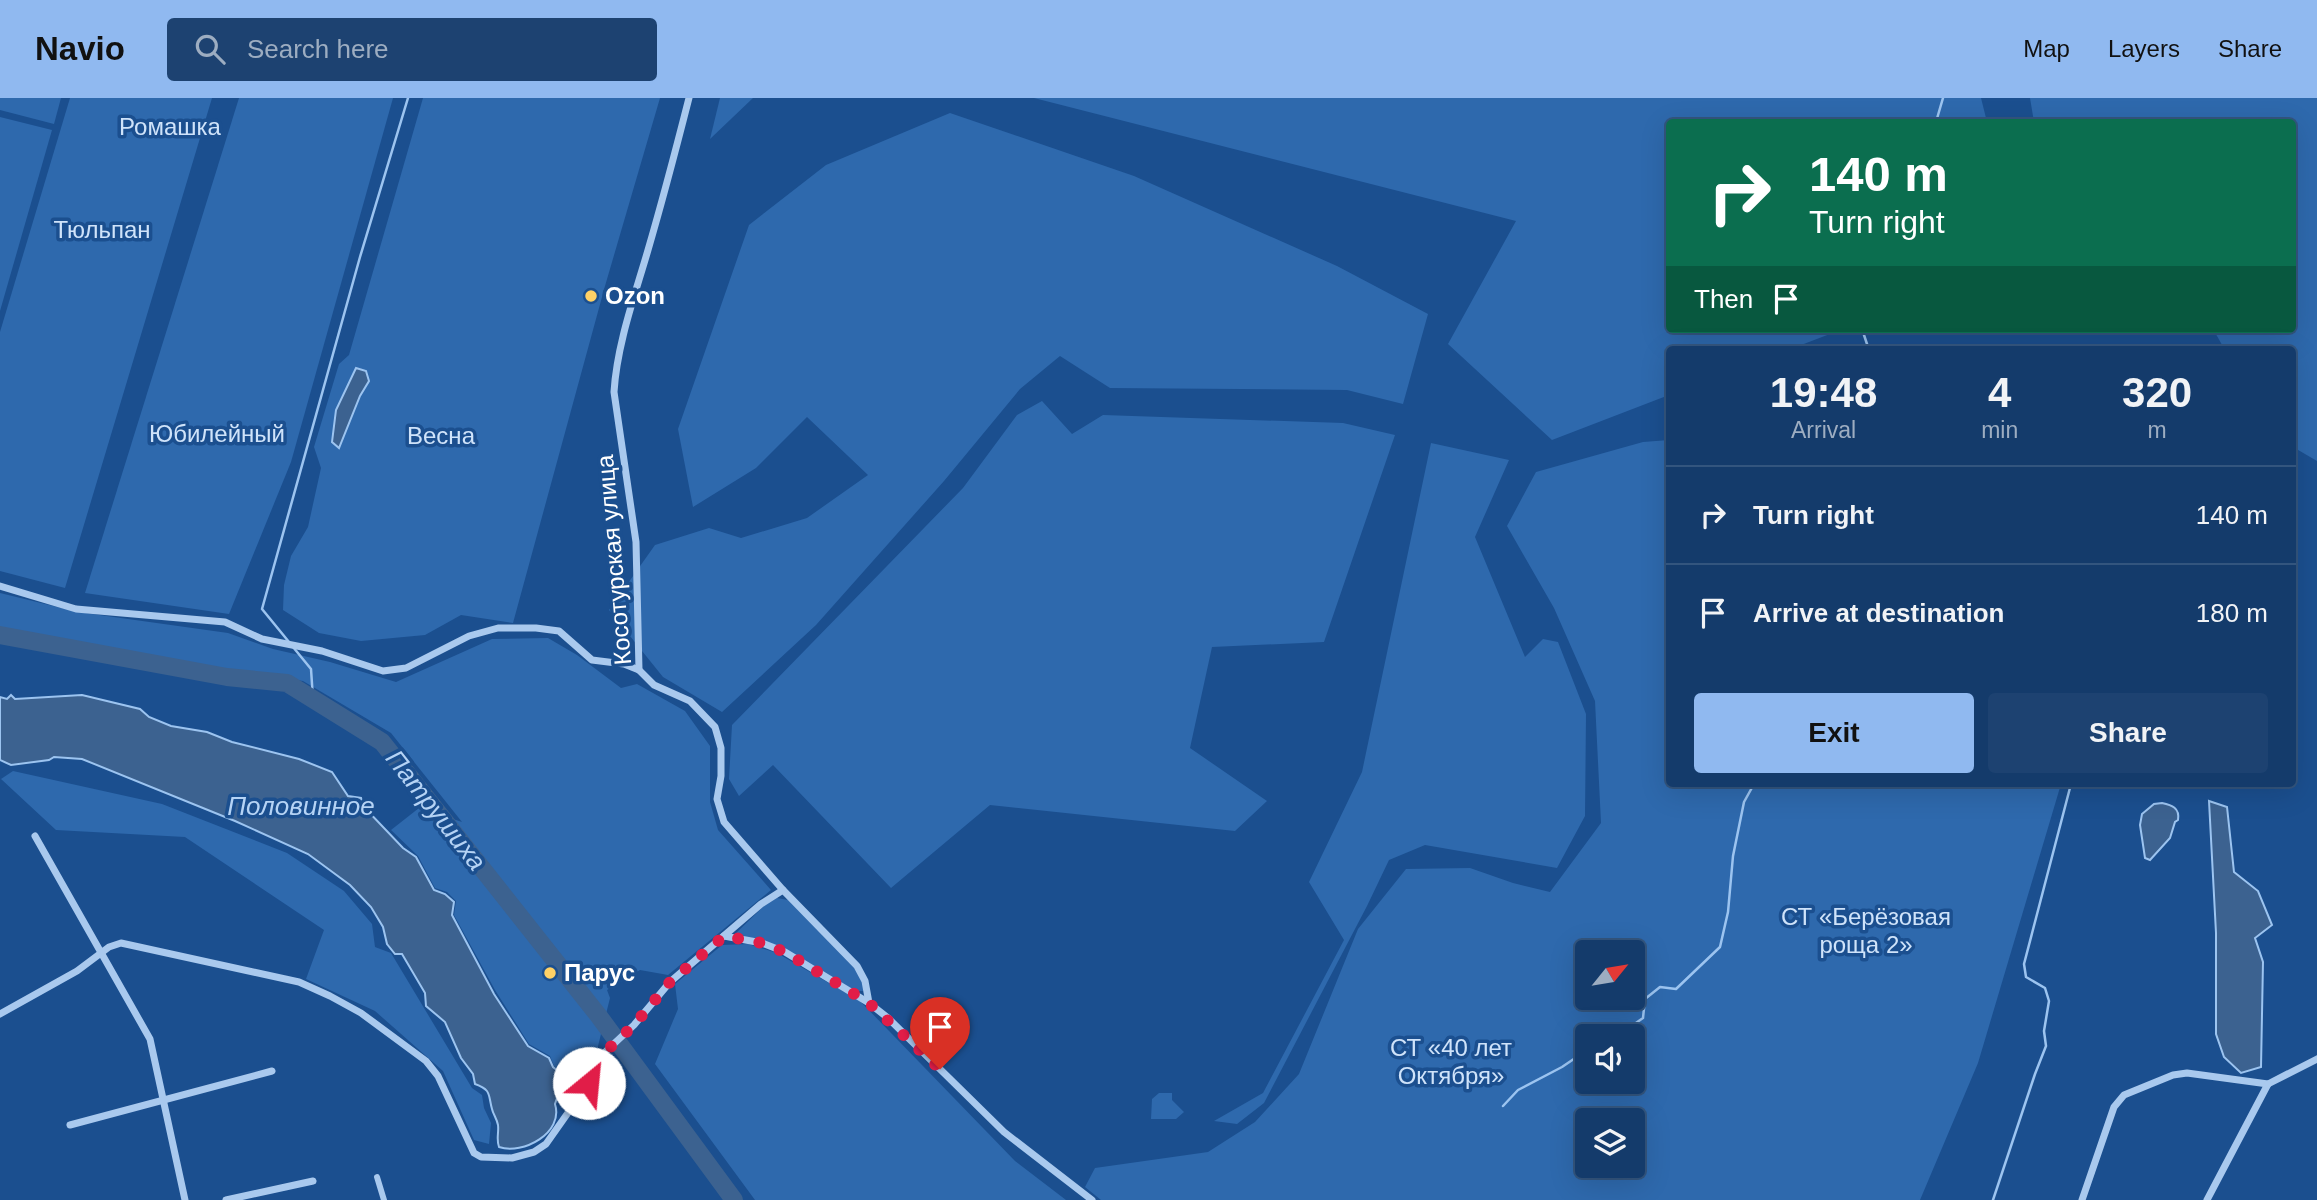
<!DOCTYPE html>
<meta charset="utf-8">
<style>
body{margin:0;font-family:Arial,sans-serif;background:#1d4271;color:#f1f3f6;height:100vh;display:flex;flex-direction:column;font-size:26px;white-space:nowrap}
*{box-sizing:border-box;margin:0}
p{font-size:23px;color:#9dadc1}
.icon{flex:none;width:38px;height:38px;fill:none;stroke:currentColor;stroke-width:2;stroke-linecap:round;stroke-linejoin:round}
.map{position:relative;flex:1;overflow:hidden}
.sheet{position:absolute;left:1666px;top:248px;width:630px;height:441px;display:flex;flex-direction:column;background:#143b6b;border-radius:7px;box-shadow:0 7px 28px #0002,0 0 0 2px #33557e}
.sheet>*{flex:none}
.hud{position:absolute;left:1666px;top:21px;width:630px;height:214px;border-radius:7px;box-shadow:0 7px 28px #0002,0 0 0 2px #33557e;background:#0b6e4f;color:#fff;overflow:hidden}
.needle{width:46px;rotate:60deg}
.buttons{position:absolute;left:1575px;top:842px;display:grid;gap:14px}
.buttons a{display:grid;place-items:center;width:70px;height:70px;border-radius:7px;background:#143b6b;box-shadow:0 7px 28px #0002,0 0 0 2px #33557e;font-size:35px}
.pin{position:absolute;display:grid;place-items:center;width:60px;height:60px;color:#fff;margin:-72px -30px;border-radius:50% 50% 50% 0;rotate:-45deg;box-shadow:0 0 7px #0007}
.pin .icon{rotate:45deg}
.me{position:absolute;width:77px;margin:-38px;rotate:28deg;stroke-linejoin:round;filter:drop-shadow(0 0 5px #0008)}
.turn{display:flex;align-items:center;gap:24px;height:147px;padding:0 28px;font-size:32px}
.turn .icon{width:91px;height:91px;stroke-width:2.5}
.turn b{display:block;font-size:49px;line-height:60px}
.then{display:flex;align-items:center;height:66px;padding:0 28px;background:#0003;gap:14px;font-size:26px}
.eta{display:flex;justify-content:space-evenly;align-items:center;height:119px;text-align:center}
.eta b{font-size:42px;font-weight:800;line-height:49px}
.cta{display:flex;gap:14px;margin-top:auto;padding:14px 28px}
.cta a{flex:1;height:80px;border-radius:7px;background:#90b9f0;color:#111;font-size:28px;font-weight:800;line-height:80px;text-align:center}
.cta a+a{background:#1d4271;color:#f1f3f6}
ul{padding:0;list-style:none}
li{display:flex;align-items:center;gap:21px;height:98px;padding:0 28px;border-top:2px solid #33557e}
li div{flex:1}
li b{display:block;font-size:26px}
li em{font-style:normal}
header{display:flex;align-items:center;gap:42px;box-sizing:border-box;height:98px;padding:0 35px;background:#90b9f0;color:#111}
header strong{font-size:33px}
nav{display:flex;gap:38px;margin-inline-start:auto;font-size:24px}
.search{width:490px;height:63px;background:#1d4271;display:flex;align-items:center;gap:18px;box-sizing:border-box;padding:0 24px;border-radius:7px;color:#9dadc1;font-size:26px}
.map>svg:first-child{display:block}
</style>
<header>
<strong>Navio</strong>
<div class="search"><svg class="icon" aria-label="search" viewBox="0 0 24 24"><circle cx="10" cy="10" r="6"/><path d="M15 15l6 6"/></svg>Search here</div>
<nav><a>Map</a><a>Layers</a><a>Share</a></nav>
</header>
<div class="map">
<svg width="2317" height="1102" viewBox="0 0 2317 1102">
<rect width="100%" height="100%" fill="#1b4f8f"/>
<g fill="#2e69ad" fill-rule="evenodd">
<path d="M0,0H61L54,26L0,12Z"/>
<path d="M70,0H212L65,490L0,473V234Z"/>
<path d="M239,0H393L291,364L229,516L85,495Z"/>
<path d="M423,0H660L605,188L513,525L461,517L425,537L361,543L319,535L283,512L284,487L291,458L308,429L321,370L314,349L339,266L349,257Z"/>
<path d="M720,0H753L710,41Z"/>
<path d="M1034,0H1981L1987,24H1670V231H1843L1788,252H1670L1669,297L1552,342L1448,246L1516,123Z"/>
<path d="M2030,0H2317V363L2293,349L2292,252H2225L2213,231H2292V24H2034Z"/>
<path d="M950,15L1134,78L1337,168L1428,216L1403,306L1347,292L1110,290L1060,258L1020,291L944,383L816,527L722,614L663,579L609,512L655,447L709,430L741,440L807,420L868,377L807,319L756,370L693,409L678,331L749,127L826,67Z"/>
<path d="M0,19L52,32L0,213Z"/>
<path d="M1042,303L1072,336L1103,317L1343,325L1395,337L1324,544L1212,549L1190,650L1267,703L1235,733L990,707L891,790L773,667L739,698L729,681L732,627L963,390L1017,317Z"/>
<path d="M1669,342L1670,686H2061L1978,965L1920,1102H1101L1085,1089L1095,1070L1208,1054L1255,1024L1299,976L1358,831L1406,771L1470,770L1513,785L1550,794L1601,725L1595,603L1554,510L1507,428L1536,374L1643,344ZM1587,854H1633V900H1587ZM1587,938H1633V984H1587ZM1587,1022H1633V1068H1587Z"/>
<path d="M1431,345L1509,362L1475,439L1525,559L1543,541L1558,544L1586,616L1585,718L1557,770L1425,747L1389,762L1367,808L1264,1005L1237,1026L1214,1023L1263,995L1344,842L1309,784L1362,674Z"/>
<path d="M0,495L78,514L228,535L273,551L330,564L396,584L492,541L548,540L577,557L621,590L637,586L685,613L710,648V704L718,732L771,792L668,877L640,872L607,892L610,900L597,952V961L581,988L560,973L554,968L550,958L529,946L495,892L454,817L456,803L447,794L435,790L418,758L391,732L419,710L462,724L391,635L303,583L91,549L0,531Z"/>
<path d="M13,673L162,706L287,755L344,793L372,826L375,849L391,855L472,990L482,997L484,1010L491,1025L489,1046L474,1042L443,973L375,913L306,881L324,832L185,739L56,732L1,681Z"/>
<path d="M777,800L788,802L857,873L863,885V893H855C814,868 783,844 734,837L764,808Z"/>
<path d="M748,846L777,855L860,903L1015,1063L1066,1102H755L655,966L678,911L675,886L722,847Z"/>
<path d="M1159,995H1172V1002L1184,1014L1176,1021H1151L1152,1001Z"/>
</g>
<g fill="#3c6290" stroke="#9cc4f0" stroke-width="2">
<path d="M356,270L366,273L369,283L360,298L339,350L332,344L336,312Z"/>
<path d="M11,597L15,601L82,597L140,611L149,619L171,628L207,634L232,644L299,661L332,674L348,698L361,700L363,708L403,750L416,759L434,792L445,796L454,804L452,817L494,896L528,948L549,960L553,969L558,973L563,982L555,1006C564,1035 523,1057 499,1049C496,1041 499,1035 498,1027C497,1021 493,1016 492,1011C488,997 492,992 475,986L473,976L461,960L445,924L426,908L425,895L402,856H395L387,846L383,829L371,809L350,787L308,756L235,723L82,661L54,659L49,662L11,667L0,662V599L7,601Z"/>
<path d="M2209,703L2227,709L2234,774L2258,793L2272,827L2255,840L2263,864L2261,969L2241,975L2224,959L2216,936V835Z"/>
<path d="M2162,705C2172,707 2180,710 2178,722L2175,724L2170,740L2150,762L2145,760L2140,727L2142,716L2154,706Z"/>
</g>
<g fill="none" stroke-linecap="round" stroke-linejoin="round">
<g stroke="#9cc4f0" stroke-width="2.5">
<path d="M1936,24L1943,0"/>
<path d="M1862,231L1869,252"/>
<path d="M1870,252L1883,249L1891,252"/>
<path d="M289,544L262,511L360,159L408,0"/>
<path d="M293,549L311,571L313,601"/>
<path d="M1607,938L1613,934H1623L1643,920L1645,901L1660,889L1676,891L1720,849L1728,814L1733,758L1744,704L1754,686"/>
<path d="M1503,1008L1518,992L1562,969L1587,952"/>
<path d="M1993,1102L2035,976L2046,948L2044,933L2049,903L2045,890L2026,879L2024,866L2071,686"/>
</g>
<path stroke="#3c6290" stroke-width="18" d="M0,537L227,579L287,585L382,644L598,917L734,1102"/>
<path stroke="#a9c9ee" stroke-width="6" d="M377,1079L384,1102"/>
<g stroke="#a9c9ee" stroke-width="7">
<path d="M689,0C676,51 663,101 648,152C635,197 617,246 614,294L636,444L639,572L654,587L690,603L715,629L721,650V678L717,701L724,724L783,792L857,868L865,883L869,905L888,920L1004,1034L1092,1102"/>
<path d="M0,488L76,511L225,524L262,541L322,553L383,573L406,570L469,538L498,530H536L559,533L592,562L624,566L639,572"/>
<path d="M35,738L150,941L185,1102"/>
<path d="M724,838L762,845L785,854L869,905"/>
<path d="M0,916L77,873L109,849L121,845L299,884L330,898L361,915L426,963L438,978L474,1055L481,1059L512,1060L534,1054L546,1046L589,985L603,956L634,927L670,884L761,806L783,792"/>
<path d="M70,1027L272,973"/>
<path d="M226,1102L313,1083"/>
<path d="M2082,1102L2114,1009L2124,997L2173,977L2187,975L2268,986"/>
<path d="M2207,1102L2268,986L2317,961"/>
</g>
</g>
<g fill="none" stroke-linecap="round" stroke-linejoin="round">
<path stroke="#e11d48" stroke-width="12" stroke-dasharray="0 21.6" d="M589,985L603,956L634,927L670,884L724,838L762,845L785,854L869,905L940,971"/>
</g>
<g fill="#ffd166" stroke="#1b4f8f" stroke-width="2.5">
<circle cx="591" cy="198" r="7"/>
<circle cx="550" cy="875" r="7"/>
</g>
<g text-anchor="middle" stroke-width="7" stroke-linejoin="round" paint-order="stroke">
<g font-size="24" fill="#cfe3fa" stroke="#1b4f8f">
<text x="170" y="37">Ромашка</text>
<text x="102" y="140">Тюльпан</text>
<text x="217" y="344">Юбилейный</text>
<text x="441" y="346">Весна</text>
<text x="1866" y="827">СТ «Берёзовая<tspan x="1866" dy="28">роща 2»</tspan></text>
<text x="1451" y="958">СТ «40 лет<tspan x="1451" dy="28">Октября»</tspan></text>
</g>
<g font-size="24" font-weight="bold" fill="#fff" stroke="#1b4f8f" text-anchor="start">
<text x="605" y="206">Ozon</text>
<text x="564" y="883">Парус</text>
</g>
<g font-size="24" fill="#fff" stroke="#1b4f8f">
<text transform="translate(614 462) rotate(-95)" y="8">Косотурская улица</text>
</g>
<g font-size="26" font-style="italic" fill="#b5d3f5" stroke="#1b4f8f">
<text x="301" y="717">Половинное</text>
<text transform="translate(436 712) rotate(52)" y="9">Патрушиха</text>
</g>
</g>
</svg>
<div class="buttons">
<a><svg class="needle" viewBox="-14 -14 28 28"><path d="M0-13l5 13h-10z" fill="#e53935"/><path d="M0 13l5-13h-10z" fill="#9dadc1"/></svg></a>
<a><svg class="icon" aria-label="sound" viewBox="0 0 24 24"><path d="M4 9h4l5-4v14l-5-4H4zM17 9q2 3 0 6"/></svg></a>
<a><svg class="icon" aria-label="layers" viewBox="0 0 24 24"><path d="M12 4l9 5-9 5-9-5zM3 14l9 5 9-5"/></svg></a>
</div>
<div class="pin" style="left:940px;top:971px;background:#d93025"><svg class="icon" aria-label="arrive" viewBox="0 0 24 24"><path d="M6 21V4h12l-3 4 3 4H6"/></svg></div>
<svg class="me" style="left:589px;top:985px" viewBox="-20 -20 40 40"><circle r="19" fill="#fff"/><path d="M0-13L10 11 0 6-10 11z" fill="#e11d48"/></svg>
<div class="hud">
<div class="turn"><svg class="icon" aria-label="right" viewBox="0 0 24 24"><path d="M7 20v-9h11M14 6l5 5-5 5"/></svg><div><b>140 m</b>Turn right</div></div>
<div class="then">Then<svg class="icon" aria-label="arrive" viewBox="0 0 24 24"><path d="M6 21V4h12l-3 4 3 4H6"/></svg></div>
</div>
<section class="sheet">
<div class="eta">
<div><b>19:48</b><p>Arrival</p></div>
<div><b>4</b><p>min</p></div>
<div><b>320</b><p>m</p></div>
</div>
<ul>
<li><svg class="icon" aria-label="right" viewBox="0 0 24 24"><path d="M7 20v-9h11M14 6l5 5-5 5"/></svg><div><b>Turn right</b></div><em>140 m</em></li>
<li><svg class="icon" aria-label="arrive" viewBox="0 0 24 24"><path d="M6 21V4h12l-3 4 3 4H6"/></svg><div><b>Arrive at destination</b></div><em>180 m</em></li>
</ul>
<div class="cta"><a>Exit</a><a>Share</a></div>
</section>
</div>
